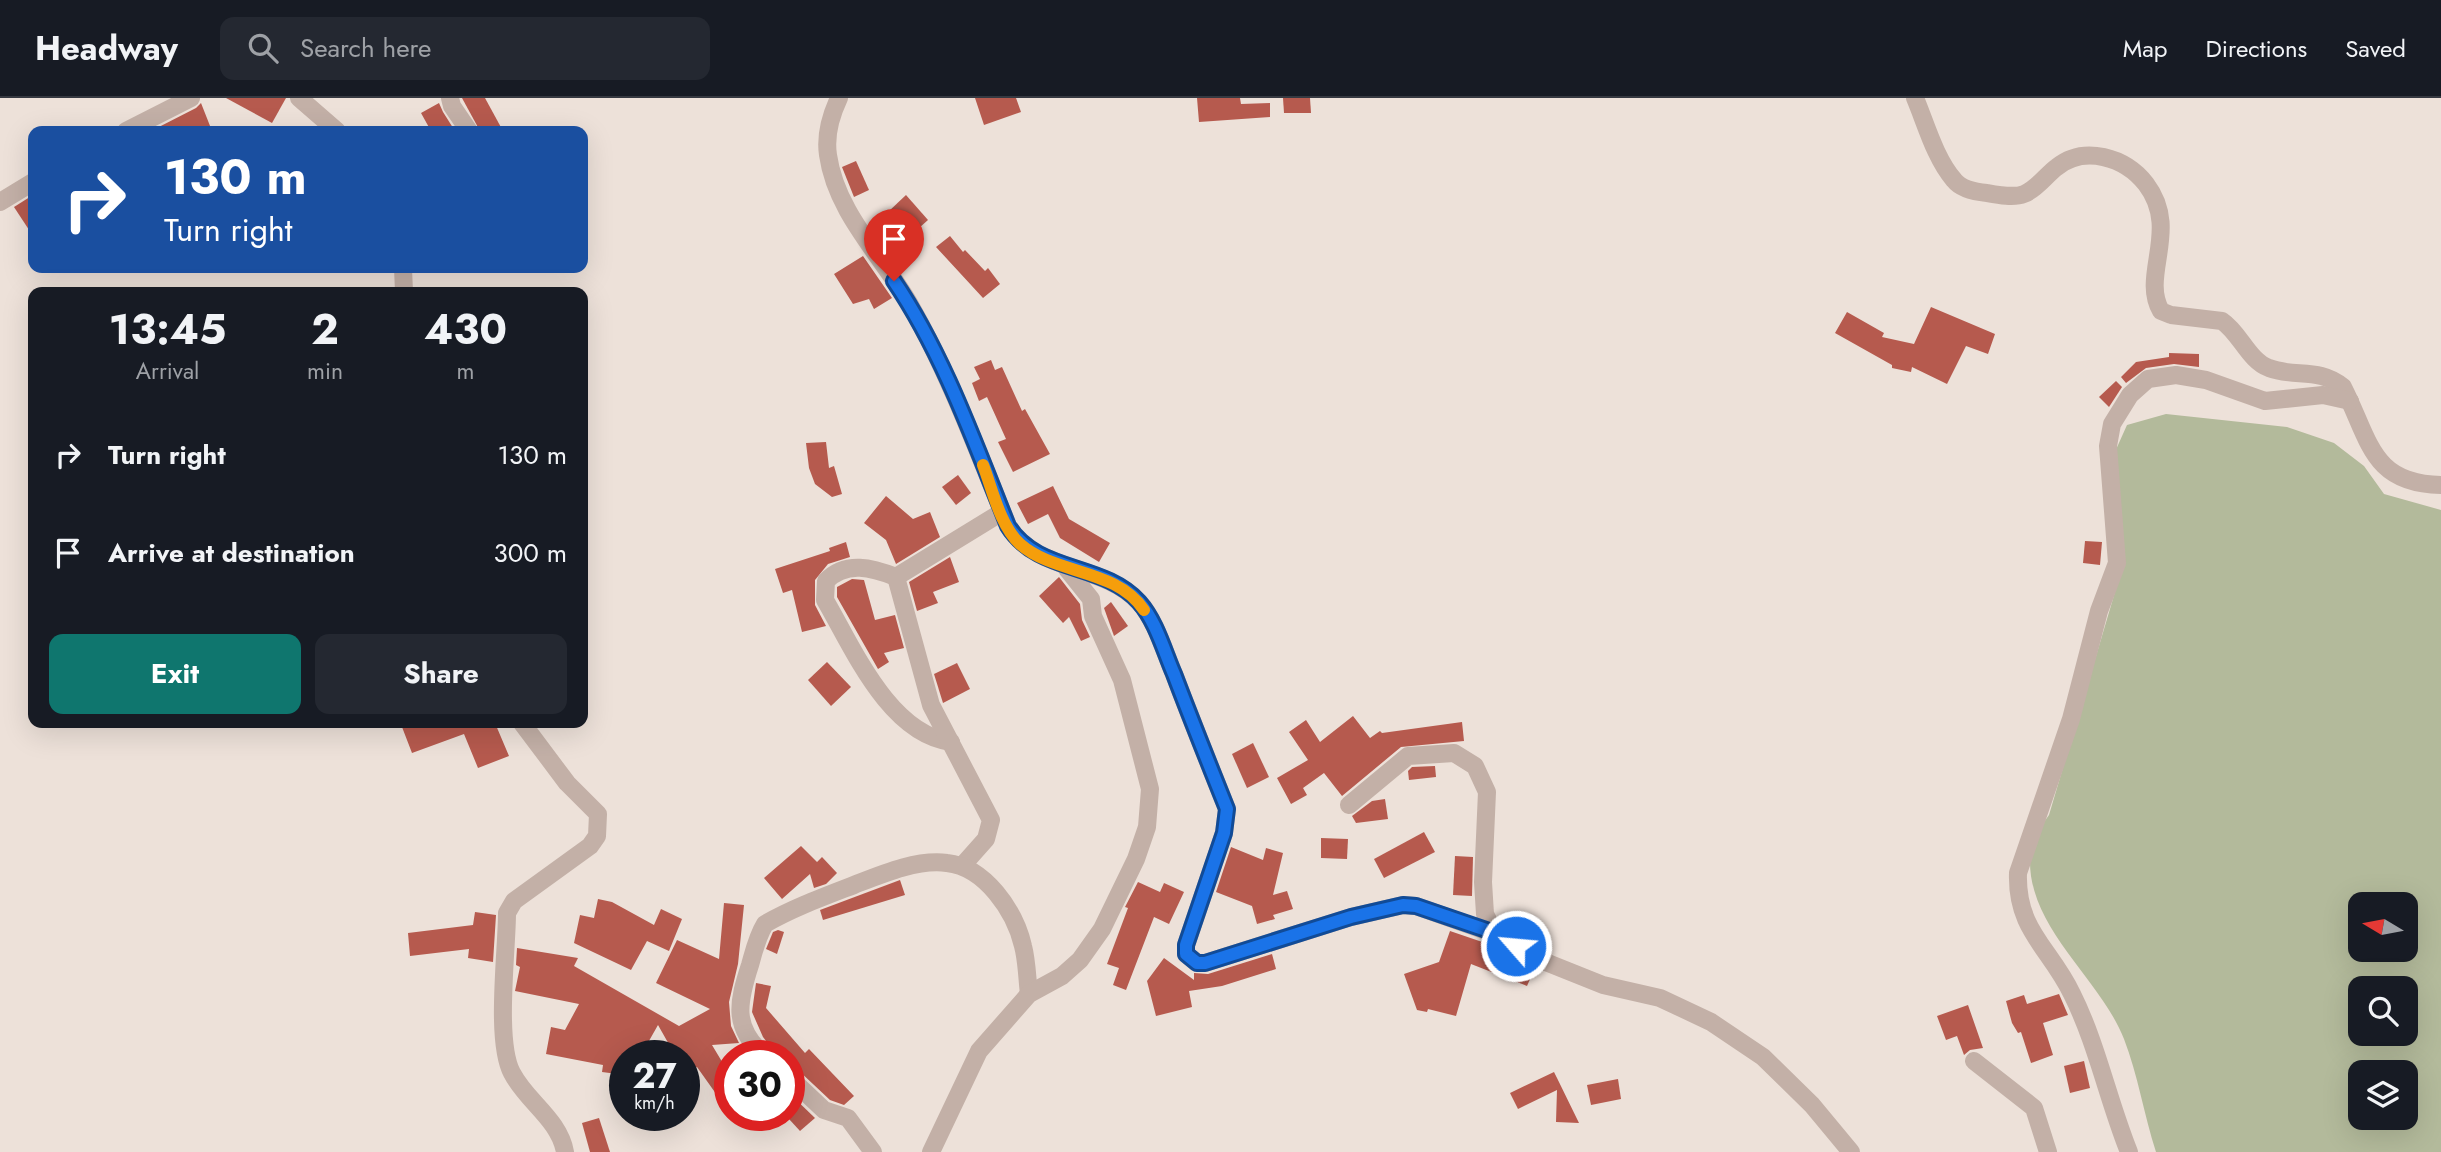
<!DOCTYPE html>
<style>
body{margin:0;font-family:Jost,sans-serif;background:#242831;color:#f1f3f6;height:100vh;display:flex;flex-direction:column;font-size:26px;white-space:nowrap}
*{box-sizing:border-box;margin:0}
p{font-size:23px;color:#9ea1a6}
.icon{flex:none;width:38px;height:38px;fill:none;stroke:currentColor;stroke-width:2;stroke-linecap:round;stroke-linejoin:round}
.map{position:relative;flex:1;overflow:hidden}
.drawer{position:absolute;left:28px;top:189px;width:560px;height:441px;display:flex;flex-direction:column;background:#171b24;border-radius:14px;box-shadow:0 7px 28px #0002}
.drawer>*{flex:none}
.top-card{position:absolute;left:28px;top:28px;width:560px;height:147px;border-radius:14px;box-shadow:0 7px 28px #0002;background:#1a4fa0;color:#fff;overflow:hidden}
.needle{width:46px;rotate:280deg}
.controls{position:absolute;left:2348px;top:794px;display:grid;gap:14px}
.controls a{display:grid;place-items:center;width:70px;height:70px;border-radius:14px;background:#171b24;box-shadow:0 7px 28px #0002;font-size:35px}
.speed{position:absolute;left:609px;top:942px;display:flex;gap:14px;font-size:35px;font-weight:700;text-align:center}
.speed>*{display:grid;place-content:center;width:91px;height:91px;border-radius:50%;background:#171b24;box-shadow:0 7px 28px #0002;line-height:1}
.speed small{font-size:18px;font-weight:400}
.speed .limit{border:10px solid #d22;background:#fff;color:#111}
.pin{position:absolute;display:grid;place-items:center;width:60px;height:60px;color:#fff;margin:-72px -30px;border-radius:50% 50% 50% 0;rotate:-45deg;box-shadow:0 0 7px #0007}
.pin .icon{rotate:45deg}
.me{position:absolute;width:77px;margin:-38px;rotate:297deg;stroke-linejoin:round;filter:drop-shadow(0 0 5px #0008)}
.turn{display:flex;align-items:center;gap:24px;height:147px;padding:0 21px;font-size:32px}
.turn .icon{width:91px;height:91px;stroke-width:2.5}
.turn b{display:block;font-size:49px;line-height:60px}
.eta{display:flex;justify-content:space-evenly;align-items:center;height:119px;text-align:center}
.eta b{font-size:42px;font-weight:700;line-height:49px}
.primary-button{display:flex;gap:14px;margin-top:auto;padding:14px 21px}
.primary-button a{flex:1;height:80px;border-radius:14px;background:#0f766e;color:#fff;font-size:28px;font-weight:700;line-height:80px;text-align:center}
.primary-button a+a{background:#242831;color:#f1f3f6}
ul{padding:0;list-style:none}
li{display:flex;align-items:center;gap:21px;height:98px;padding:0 21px}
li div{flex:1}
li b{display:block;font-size:26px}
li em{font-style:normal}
header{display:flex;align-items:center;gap:42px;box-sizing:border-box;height:98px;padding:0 35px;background:#171b24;border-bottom:2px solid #363941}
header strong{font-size:33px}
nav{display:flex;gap:38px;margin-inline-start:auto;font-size:24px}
.search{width:490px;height:63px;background:#242831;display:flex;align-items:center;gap:18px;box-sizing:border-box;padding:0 24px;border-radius:14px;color:#9ea1a6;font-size:26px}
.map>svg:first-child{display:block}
</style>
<header>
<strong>Headway</strong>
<div class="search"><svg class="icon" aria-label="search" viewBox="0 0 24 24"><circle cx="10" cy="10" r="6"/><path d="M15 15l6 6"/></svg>Search here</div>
<nav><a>Map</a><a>Directions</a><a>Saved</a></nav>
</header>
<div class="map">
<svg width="2441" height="1054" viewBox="0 0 2441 1054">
<rect width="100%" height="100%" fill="#ede1d9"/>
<path fill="#b3ba9b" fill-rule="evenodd" d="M2166,316L2287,329L2334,345L2364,368L2384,396L2441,412V1054H2156C2144,1017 2138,977 2124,941C2099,877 2020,825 2031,749C2033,738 2043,726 2049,717L2115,494L2114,356L2127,327ZM2361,807H2406V852H2361ZM2361,891H2406V936H2361ZM2361,975H2406V1020H2361Z"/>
<g fill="#b65a4e">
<path d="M226,0H286L272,25Z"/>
<path d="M462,0H485L503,33H480Z"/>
<path d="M975,0H1016L1021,14L984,27Z"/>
<path d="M1197,0H1240L1241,6L1270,5V19L1199,24Z"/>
<path d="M1283,0H1310L1311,15H1284Z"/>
<path d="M201,5L212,33H151L196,10Z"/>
<path d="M439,5L443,14L455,33H431L421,15Z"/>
<path d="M856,63L869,92L854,99L842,69Z"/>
<path d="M33,97V138L14,109Z"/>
<path d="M906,97L928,122L910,138L888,114Z"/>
<path d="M950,138L963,154L965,152L985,173L988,170L1000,186L983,200L936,149Z"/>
<path d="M863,158L892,200L874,211L869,201L853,206L834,176Z"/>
<path d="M1931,209L1995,236L1988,256L1966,248L1947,286L1912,269L1911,274L1892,270V267L1835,235L1847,214L1884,235L1882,239L1914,246Z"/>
<path d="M2169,255L2199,256V269L2174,266L2146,270L2126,285L2121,279L2136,264L2169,259Z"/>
<path d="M991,262L995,272L1002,269L1022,313L1025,311L1050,356L1013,374L998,344L1006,341L987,299L979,303L972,285L980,281L974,269Z"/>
<path d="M2116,283L2122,289L2109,309L2099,299Z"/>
<path d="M826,344L829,370L834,368L842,396L832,399L815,386L809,370L806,345Z"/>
<path d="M958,377L971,395L956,407L942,389Z"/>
<path d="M1053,388L1069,421L1110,445L1099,464L1060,440L1048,416L1028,426L1017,405Z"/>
<path d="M886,398L913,421L930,414L940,439L896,466L886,442L864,425Z"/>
<path d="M2085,443L2102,444L2100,467L2083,465Z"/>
<path d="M846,444L850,459L828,466L815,482V507L826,528L802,534L792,492L783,495L775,471L830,453L829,450Z"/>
<path d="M950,459L959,484L933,494L938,505L917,513L909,484Z"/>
<path d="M1059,479L1080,506L1082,522L1090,539L1081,543L1069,519L1063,525L1039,498Z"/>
<path d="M852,481L864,482L875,522L895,517L904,550L884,555L889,564L878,571L837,499V489Z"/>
<path d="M1111,504L1128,528L1114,538L1104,510Z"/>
<path d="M827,564L851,589L831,608L808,582Z"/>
<path d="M957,565L970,591L943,605L934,576Z"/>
<path d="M1353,618L1370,640L1380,633L1382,635L1462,624L1464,643L1401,649L1342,698L1324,675L1303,690L1307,697L1291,706L1277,680L1308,662L1289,634L1306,622L1320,644Z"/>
<path d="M414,625H495L509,658L478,670L464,636L412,655L402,629Z"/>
<path d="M1253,645L1269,679L1247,690L1232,656Z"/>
<path d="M1435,668L1436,679L1409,682L1408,673L1412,669Z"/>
<path d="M1385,701L1388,721L1356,725L1352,718L1372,703Z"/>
<path d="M1424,734L1435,754L1384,780L1374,761Z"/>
<path d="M1321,740L1348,741L1347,761L1321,760Z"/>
<path d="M801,748L817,764L822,759L837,775L826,786L814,790L810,776L782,801L764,780Z"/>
<path d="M1231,749L1263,762L1266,750L1283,755L1273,797L1287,793L1293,811L1273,817L1275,821L1257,826L1252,808L1216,794Z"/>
<path d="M1455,758L1473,759L1472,798L1453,797Z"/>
<path d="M900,782L905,797L823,822L820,812Z"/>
<path d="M1138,784L1160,794L1164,785L1184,794L1169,826L1154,819L1126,892L1113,887L1119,870L1107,866L1128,810L1125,809Z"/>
<path d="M598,801L612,804L654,827L661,811L682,821L669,853L647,843L631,872L574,845L580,817L594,820Z"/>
<path d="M724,805L744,807L738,866L729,904L731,928L739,945L712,947L730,977V994L719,1000L697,969L684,976V957H675L658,927L641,957H625V977L602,974L603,967L546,956L551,929L565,932L579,906L515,893L520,869L516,867L517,850L578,860L574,868L679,928L710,911L656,885L677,842L719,861Z"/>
<path d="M475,814L496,817L493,864L468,860L469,851L410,858L408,835L473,827Z"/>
<path d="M778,832L784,834L777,856L766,851L773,834Z"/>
<path d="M1450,833L1491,847L1534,872L1527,888L1471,866L1456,918L1428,911L1427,914L1417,912L1404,876L1439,864Z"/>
<path d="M1272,856L1276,871L1222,888L1189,893L1192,909L1156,918L1147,883L1164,860L1194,882V875L1208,876Z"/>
<path d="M756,885L771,888L766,910L805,955L809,951L854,998L844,1007L830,1002L797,971L789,968V957H777L763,939L752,914Z"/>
<path d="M2059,896L2068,917L2043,925L2053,957L2031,965L2021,934L2018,935L2012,925L2006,903L2024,897L2027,906Z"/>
<path d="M1968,907L1983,950L1970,952L1964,957L1957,938L1946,942L1937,918Z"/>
<path d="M2084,963L2090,990L2070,995L2064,968Z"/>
<path d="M1554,974L1557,980L1579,1025L1556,1024L1557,992L1518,1011L1510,995Z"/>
<path d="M1618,981L1621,1001L1591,1007L1587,987Z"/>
<path d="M789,995L815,1020L800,1033L789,1021Z"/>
<path d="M599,1020L610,1054H590L582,1025Z"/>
</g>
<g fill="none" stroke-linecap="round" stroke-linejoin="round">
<g stroke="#c3b0a7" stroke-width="18">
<path d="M299,0L337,33"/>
<path d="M450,0L452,8L469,33"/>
<path d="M839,0C831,17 825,37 828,57C836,114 881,157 909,205C949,275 978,354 1008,428C1038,476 1103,465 1139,504C1156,523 1164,553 1174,576C1191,621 1209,666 1227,711L1224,735L1186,847V856L1197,865H1205L1351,819L1403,807L1416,808L1495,836L1538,861L1603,887L1660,900L1711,924L1763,959L1812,1007L1851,1054"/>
<path d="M1915,0C1926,26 1935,60 1954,82C1961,91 1976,94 1987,95C1998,97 2014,100 2024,96C2037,91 2046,77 2057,69C2084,47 2125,59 2146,86C2181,132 2140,177 2161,213L2171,217L2222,223C2240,235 2249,263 2269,270C2295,280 2319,269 2343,289C2370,342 2371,386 2441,387"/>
<path d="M126,33L191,0"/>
<path d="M0,104L33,84"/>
<path d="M403,170L404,194"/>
<path d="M896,479C873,470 846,462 826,483L825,502C853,550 889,636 951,644"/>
<path d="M522,625L567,685L598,716L597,738L590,748L514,803L507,815C507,853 495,943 512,975C527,1004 559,1021 565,1054"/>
<path d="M1349,707L1408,658L1454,655L1475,668L1487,694L1483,784L1485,816L1495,836"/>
<path d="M962,768L986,741L991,722L931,607L896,479L1002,414"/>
<path d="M764,957C732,929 738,904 750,867C754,853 757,839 765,826C793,810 823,799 854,787C882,776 917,761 947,765C985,769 1015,813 1023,848C1027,863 1027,880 1029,896"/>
<path d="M1974,963L2034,1010L2048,1054"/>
<path d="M789,979L824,1012L848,1020L873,1054"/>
<path d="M931,1054L979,953L1029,896L1062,878L1080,862L1102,831L1136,761L1147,729L1150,691L1122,582L1093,518L1091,501L1067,471"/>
<path d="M2129,1054C2108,1002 2097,946 2072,896C2050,850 2016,832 2018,775L2071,621L2099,513L2117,465L2108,348L2112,326L2130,297L2148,281L2176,277L2206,282L2265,303L2323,297L2350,303"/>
</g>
</g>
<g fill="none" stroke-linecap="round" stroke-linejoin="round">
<g stroke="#114b97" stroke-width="18">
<path id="route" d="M894,183C944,257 975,346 1008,428C1038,476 1103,464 1139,504C1156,523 1164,553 1174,576C1191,621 1209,666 1227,711L1224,735L1186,847V856L1197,865H1205L1351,819L1403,807L1416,808L1495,835L1516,848"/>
</g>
<use href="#route" stroke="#1a73e8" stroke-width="12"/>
<path stroke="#f59e0b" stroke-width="12" d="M983,367C992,390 1000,428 1020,446C1055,477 1116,470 1144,512"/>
</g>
</svg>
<div class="controls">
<a><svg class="needle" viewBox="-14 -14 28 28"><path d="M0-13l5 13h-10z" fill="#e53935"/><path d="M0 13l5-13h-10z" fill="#9ea1a6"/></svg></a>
<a><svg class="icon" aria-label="search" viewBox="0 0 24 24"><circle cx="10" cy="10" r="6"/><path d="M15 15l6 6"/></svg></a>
<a><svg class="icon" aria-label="layers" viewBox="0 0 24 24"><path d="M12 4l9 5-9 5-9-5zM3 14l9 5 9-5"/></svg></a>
</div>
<div class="speed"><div>27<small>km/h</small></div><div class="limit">30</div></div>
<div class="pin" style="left:894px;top:183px;background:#d93025"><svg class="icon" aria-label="arrive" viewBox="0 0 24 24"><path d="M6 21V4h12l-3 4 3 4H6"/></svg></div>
<svg class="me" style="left:1516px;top:848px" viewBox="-20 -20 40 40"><circle r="17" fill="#1a73e8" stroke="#fff" stroke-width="3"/><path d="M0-11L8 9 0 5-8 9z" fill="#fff"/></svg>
<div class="top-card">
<div class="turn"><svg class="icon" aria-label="right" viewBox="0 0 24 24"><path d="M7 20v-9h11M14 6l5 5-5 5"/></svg><div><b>130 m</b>Turn right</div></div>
</div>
<section class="drawer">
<div class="eta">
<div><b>13:45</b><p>Arrival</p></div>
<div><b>2</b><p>min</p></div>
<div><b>430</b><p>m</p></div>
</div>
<ul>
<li><svg class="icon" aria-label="right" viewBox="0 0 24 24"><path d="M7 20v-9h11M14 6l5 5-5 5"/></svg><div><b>Turn right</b></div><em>130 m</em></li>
<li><svg class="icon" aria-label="arrive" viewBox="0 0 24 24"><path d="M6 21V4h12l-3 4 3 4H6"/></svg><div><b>Arrive at destination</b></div><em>300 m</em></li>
</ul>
<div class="primary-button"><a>Exit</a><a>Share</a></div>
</section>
</div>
